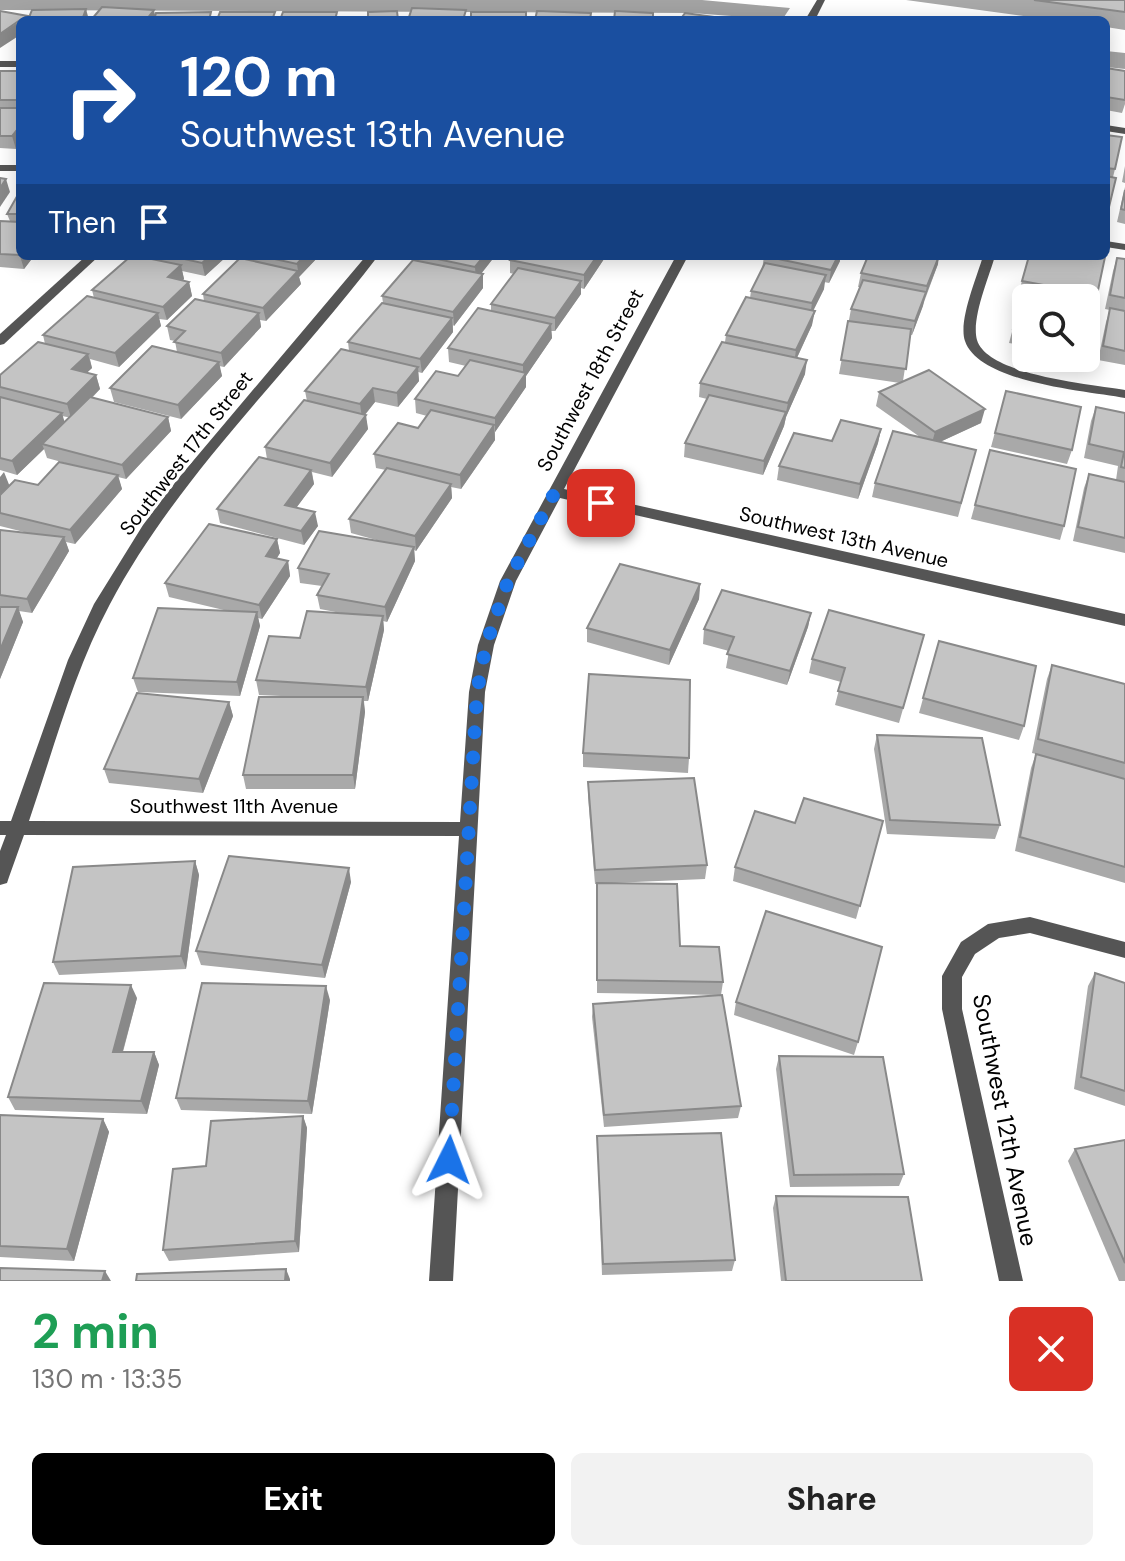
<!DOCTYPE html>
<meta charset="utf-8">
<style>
body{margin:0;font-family:"DM Sans",sans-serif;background:#f2f2f2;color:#222;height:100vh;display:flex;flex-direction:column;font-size:30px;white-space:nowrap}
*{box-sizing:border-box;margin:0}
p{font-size:26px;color:#767676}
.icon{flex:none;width:44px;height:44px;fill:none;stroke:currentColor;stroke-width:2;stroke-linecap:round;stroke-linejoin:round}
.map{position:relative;height:1281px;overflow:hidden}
.side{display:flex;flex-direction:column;background:#fff;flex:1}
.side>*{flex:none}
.hud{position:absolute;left:16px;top:16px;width:1094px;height:244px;border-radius:12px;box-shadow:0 4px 20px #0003;background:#1a4fa0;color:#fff;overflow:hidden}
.controls{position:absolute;left:1012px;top:284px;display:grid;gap:16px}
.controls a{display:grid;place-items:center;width:88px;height:88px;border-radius:12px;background:#fff;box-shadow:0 4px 20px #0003;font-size:40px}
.pin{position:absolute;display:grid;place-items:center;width:68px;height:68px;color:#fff;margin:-34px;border-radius:16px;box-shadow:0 4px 12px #0006}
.me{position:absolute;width:88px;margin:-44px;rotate:3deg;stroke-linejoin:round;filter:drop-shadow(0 0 6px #0008)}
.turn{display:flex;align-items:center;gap:28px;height:168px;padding:0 32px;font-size:36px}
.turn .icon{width:104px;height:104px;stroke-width:2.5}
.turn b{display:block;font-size:56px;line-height:68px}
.then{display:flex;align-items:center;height:76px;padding:0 32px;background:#0003;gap:16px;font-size:30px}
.round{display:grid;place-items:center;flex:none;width:84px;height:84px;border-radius:12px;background:#f2f2f2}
.headline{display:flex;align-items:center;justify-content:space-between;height:136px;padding:0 32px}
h1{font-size:48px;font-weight:700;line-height:60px;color:#1e9e55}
.button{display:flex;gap:16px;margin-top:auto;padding:16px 32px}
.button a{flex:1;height:92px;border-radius:12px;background:#000;color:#fff;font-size:32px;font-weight:700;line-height:92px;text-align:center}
.button a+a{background:#f2f2f2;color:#222}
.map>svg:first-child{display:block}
</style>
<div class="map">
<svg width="1125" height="1281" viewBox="0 0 1125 1281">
<rect width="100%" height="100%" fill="#fff"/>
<path fill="#a3a3a3" d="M0,0H702L790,8L782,20L692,13L0,10Z"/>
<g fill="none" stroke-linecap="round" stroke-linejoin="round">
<path fill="#a3a3a3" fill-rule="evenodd" d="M1106,51L1125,53V69L1106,67Z"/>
<g fill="#555" fill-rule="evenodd">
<path d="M817,0H825L815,20H805Z"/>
<rect x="0" y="61" width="20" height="6"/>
<path d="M1106,125L1125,128V134L1106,131Z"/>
<rect x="0" y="165" width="20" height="6"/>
<path d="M1106,241L1125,244V250L1106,247Z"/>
<path d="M86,256H99L4,344L0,345V334Z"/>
<path d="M366,256H378C290,372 179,474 110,604C74,671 54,748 29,821L460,822L469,692L478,645L500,581L676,256H688L564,489L1125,614V626L560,498L516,581L494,645L485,692L453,1281H429L459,836L24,835L9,877L7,883L0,885V851L6,835H0V821H11L68,660L94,604L143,525L177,480Z"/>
<path d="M983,256H995C989,277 971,319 977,340C988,376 1093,384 1125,390V398C1087,391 979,383 965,341C958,321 977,277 983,256Z"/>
<path d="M1030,917L1125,942V958L1030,933L999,938L975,954L962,977V1009L1023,1281H999L942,1009V976L961,942L988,924Z"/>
</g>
</g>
<g fill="#a9a9a9" fill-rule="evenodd">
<path d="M906,0H1125V30L1106,27V20H1053Z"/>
<path d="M1106,68L1125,71V104L1122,113L1106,110Z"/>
<path d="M0,71H20V143L16,149L0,148Z"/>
<path d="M1106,135L1115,169L1113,177L1109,207L1106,218Z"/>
<path d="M1125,166V183L1122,182Z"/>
<path d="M1125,187V224L1117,222Z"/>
<path d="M20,191V256H34L24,269L0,267V221H10L7,214Z"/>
<path d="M140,256H227L205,276L182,271L184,279L182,281L189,282L192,296L167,320L159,319L161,326L119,367L90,359L92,368L86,373L96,375L100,389L92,398L168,417L171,431L126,479L118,477L122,489L75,544L66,542L69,551L32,613L19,611L23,622L0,679V530L28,533L0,526V513L9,486L38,485L80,467L47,458L44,449L17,475L0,470V375L45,344L43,335L94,298L92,290ZM62,416L67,417H70L64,422Z"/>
<path d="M245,256H319L299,277L301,284L266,321L260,320L261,327L224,367L219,366L222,376L181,419L114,402L110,388L177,352L175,341L170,340L167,326L204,301L203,294L245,259Z"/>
<path d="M415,256H495L481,274L483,288L454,326L453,325V332L422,373L418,372L419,381L398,407L375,402L365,415L368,429L332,477L312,472L314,484L296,508L318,526L304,545L220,523L217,509L267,459L265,447L307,401L305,391L349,351L348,342L383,303L382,296L416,260Z"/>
<path d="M606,256L584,289L581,288V294L555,331H551L552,338L526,376V387L495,432V440L461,489L451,487L452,498L416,551L414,550L415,561L387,622L383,621L384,630L368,701H364L365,712L355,789H246L243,775L303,697L259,695L256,680L300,638L341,613L320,609L317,595L322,586L300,583L298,568L380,541L351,533L349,519L386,470L376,468L374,454L418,428L427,416L416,413L415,399L458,376L466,366L449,362L448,348L491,311V304L514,274L510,273V260Z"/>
<path d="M764,256H840V261L829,283L824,282V289L813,311L812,325L797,358L805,374L786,417L784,426L763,475L684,457L685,443L707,399L699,397L700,383L725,342L726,335L750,298L751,291L762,270Z"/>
<path d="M1029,256L1097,295L1094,305L1090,344L1086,355V298H1026V346L1009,343L1022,295H1018Z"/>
<path d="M1117,258L1125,259V365L1098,360L1106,322L1110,310L1105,309L1113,271Z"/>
<path d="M938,264L912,335H910L903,381L981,423L940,442L976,450L958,517L872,497L875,483L920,437L876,406L879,392L900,383L839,374L851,309L860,287H858L861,273Z"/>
<path d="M1006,391L1072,450L1067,464L991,447Z"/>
<path d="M1096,407L1125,413V553L1073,541L1084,488L1089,474L1116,480L1118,466L1084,458L1091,421Z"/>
<path d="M881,429L878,443L858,499L777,480L779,466L832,441Z"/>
<path d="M990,450L1064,526L1060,540L971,519Z"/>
<path d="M277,539L280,553L276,559L288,561L290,576L262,619L258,618L260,626L240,696L138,692L133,678L228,611L169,597L165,583Z"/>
<path d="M700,584L699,599L669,665L587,642V628Z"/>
<path d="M811,613L808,627L787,685L726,668L729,651L703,644L704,629Z"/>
<path d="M924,635L899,723L835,705L841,682L809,673L812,659Z"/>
<path d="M939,641L1024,726L1019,740L919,713Z"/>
<path d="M1052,665L1125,684V883L1015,851L1031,768L1036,754L1032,753L1047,679Z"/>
<path d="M229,702L233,716L203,793L109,783L104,769Z"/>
<path d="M877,735L1000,825L995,839L887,834L874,749Z"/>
<path d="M583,753L689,758L688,773L583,767Z"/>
<path d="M588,782L707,865L705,879L612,883L680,946L723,982L721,995L597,993V884H595L588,796Z"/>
<path d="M883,821L856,919L733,881L735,867L795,823Z"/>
<path d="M195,861L199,875L186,969L59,975L53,962Z"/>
<path d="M351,882L325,978L201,965L196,951Z"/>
<path d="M1095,973L1125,983V1106L1074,1089L1088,986Z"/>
<path d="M137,998L123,1052H154L159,1065L147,1114L15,1110L8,1097Z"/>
<path d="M330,1000L312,1114L181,1110L176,1098Z"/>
<path d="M736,1002L858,1042L854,1055L734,1015Z"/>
<path d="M593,1004L741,1106L738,1118L604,1127L592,1017Z"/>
<path d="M779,1056L904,1174L899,1186L790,1187L776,1069Z"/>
<path d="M0,1115L103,1119L109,1132L74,1261L0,1257Z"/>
<path d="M303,1116L307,1128L299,1252L169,1261L163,1250L206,1166Z"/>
<path d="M597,1136L735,1260L732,1271L602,1275Z"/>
<path d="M1125,1140V1281H1119L1068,1161L1075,1149Z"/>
<path d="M776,1196L922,1281H781L773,1208Z"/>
</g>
<g fill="#898989">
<path d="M86,9L89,20H82Z"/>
<path d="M154,10L156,20H146Z"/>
<path d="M20,21V35L0,48V34Z"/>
<path d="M20,126V143L16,149L12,136Z"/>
<path d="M6,179L10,192L0,207V188Z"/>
<path d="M20,256H34L24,269Z"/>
<path d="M210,256H227L205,276L202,263Z"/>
<path d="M304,256H319L299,277L301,284L266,321L263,308L298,271L297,264Z"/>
<path d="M484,256H495L476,280L475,267Z"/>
<path d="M597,256H606L584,289V275Z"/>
<path d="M838,256H840V261L829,283L831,270Z"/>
<path d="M939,256L938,264L924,300L927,286Z"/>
<path d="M181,265L184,279L171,291L168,277Z"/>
<path d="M483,274V288L454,326L453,312Z"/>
<path d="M826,275L824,289L810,317L812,303Z"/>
<path d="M581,281V294L555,331V318Z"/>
<path d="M189,282L192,296L167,320L163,307Z"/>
<path d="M926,292L923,306L912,335L915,321Z"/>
<path d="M815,311L812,325L794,364L796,350Z"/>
<path d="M158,313L161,326L119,367L115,353Z"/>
<path d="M259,313L261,327L224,367L221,353Z"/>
<path d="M452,318L453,332L422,373L420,359Z"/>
<path d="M551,324L552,338L526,376V387L495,432V418L523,376V365Z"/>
<path d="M88,354L92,368L76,383L72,369Z"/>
<path d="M807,360L805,374L786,417L784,426L763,475L764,461L786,412L788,403Z"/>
<path d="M219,362L222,376L181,419L178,405Z"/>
<path d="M418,367L419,381L398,407L397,393Z"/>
<path d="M96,375L100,389L71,418L67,404Z"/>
<path d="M373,388L375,402L362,418L360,404Z"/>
<path d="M985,409L981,423L931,446L935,432Z"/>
<path d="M62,413L66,427L42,444L44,449L17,475L12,461Z"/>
<path d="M366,415L368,429L332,477L330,463Z"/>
<path d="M168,417L171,431L126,479L122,465Z"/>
<path d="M494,425L495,440L461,489L460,475Z"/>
<path d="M881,429L878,443L858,499L860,484Z"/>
<path d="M311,470L314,484L288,519L285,505Z"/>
<path d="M4,472L10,487L0,496V477Z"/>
<path d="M118,475L122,489L75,544L70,530Z"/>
<path d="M451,484L452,498L416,551L415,536Z"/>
<path d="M315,512L318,526L304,545L301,531Z"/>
<path d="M64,537L69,551L32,613L27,599Z"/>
<path d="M277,539L280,553L269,571L266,556Z"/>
<path d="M414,547L415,561L387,622L385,607Z"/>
<path d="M288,561L290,576L262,619L259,605Z"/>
<path d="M700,584L699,599L669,665L670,650Z"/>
<path d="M18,607L23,622L0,679V650Z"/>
<path d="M257,612L260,626L240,696L237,682Z"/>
<path d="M811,613L808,627L787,685L790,671Z"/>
<path d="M383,616L384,630L368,701L366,687Z"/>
<path d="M363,697L365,712L355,789L353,775Z"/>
<path d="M229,702L233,716L203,793L199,779Z"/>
<path d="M195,861L199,875L186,969L181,956Z"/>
<path d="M349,868L351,882L325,978L322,965Z"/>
<path d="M131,985L137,998L119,1065L113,1052Z"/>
<path d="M326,986L330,1000L312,1114L308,1101Z"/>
<path d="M154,1052L159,1065L147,1114L141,1101Z"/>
<path d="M303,1116L307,1128L299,1252L295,1241Z"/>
<path d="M103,1119L109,1132L74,1261L67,1249Z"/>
<path d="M286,1269L290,1279V1281H285Z"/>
<path d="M105,1271L111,1281H102Z"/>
</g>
<g fill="#c4c4c4" stroke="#898989" stroke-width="2">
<path d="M1034,0H1125V12Z"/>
<path d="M102,7L154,10L146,20H91Z"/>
<path d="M412,8L466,10L463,20H408Z"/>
<path d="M86,9L82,20H28L32,10Z"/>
<path d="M0,11L28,16L20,20L0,34Z"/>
<path d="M397,11L398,20H343L368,18V12Z"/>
<path d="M537,11L591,13L590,20H535Z"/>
<path d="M615,11L653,13V20H614Z"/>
<path d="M211,12L209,20H154L156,13Z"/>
<path d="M220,12H275L272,20H217Z"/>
<path d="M283,12H337L335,20H280Z"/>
<rect x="471" y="12" width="55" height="8"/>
<path d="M685,13L736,20H680Z"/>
<path d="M1106,68L1125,71V100L1106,97Z"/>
<rect x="0" y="71" width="20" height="29"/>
<path d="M0,108H20V126L12,136H0Z"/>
<path d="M1106,135L1122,137L1115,169L1106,168Z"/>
<path d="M1106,176L1116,178L1109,207H1106Z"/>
<path d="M0,178L6,179L0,188Z"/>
<path d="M1125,190V210L1121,209Z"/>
<path d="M20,191V214H7Z"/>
<path d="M0,221L20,222V255L0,254Z"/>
<path d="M131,256H137L181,265L168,277L189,282L163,307L92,290Z"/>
<path d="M171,256H210L202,263Z"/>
<path d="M261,256H304L297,264Z"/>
<path d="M423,256H484L475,267Z"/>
<path d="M513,256H597L584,275L510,260Z"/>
<path d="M764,256H838L831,270Z"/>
<path d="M868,256H939L927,286L861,273Z"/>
<path d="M1029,256L1105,257L1097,295L1022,281Z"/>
<path d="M240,258L298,271L263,308L203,294Z"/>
<path d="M1117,258L1125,259V298L1110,295Z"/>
<path d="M413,260L483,274L453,312L382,296Z"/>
<path d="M765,263L826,275L812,303L751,291Z"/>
<path d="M518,268L581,281L555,318L491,304Z"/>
<path d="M863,280L926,292L915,321L851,309Z"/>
<path d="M1023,291L1059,298H1026V332L1013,329Z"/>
<path d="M87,296L158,313L115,353L43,335Z"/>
<path d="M746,297L815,311L796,350L726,335Z"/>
<path d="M195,299L259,313L221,353L174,342L185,331L167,326Z"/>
<path d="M382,303L452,318L420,359L348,342Z"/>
<path d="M1086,303L1098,305L1090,344H1086Z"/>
<path d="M478,308L551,324L523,365L448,348Z"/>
<path d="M1110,308L1125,311V351L1103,346Z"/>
<path d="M848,321L911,329L906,369L841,360Z"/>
<path d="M38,342L88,354L72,369L96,375L67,404L0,387V375Z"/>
<path d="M722,342L807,360L788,403L700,383Z"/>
<path d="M152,346L219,362L178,405L110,388Z"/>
<path d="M341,349L418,367L397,393L373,388L360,404L305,391Z"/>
<path d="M470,360L526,373L495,418L415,399L436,371L458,376Z"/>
<path d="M929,370L985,409L935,432L879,392Z"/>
<path d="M1006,391L1081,407L1072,450L995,433Z"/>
<path d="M709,395L786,412L764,461L685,443Z"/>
<path d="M0,397L62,413L12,461L0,458Z"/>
<path d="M90,397L168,417L122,465L42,444Z"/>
<path d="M304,400L366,415L330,463L265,447Z"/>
<path d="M1096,407L1125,413V468L1121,467L1124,452L1089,444Z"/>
<path d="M431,410L494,425L460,475L374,454L398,423L418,428Z"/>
<path d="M841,420L881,429L860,484L779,466L794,433L832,441Z"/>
<path d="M893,431L976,450L961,503L875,483Z"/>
<path d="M990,450L1076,469L1064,526L975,505Z"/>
<path d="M259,457L311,470L285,505L315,512L301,531L217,509Z"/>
<path d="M59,462L118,475L70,530L0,513V495L15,480L38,485Z"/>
<path d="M387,468L451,484L415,536L349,519Z"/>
<path d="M1089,474L1125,482V538L1078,527Z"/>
<path d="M209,524L277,539L266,556L288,561L259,605L165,583Z"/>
<path d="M0,530L64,537L27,599L0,595Z"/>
<path d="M319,531L414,547L385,607L317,595L329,574L298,568Z"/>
<path d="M620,564L700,584L670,650L587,628Z"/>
<path d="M722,590L811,613L790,671L727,654L734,637L704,629Z"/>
<path d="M0,607H18L0,650Z"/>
<path d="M158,608L257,612L237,682L133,678Z"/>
<path d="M829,610L924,635L903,708L838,691L845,668L812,659Z"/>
<path d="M307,611L383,616L366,687L256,680L269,636L300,638Z"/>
<path d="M939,641L1036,666L1024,726L923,698Z"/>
<path d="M1052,665L1125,684V763L1038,739Z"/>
<path d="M589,674L690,680L689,758L583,753Z"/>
<path d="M137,693L229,702L199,779L104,769Z"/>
<path d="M259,697H363L353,775H243Z"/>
<path d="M877,735L982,738L1000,825L890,820Z"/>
<path d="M1036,754L1125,779V867L1020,837Z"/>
<path d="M694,778L707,865L595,870L588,782Z"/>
<path d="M804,798L883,821L860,906L735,867L755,811L795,823Z"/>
<path d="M229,856L349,868L322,965L196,951Z"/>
<path d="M195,861L181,956L53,962L73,867Z"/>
<path d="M597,883L677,884L680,946L719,947L723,982L597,980Z"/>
<path d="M766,911L882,947L858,1042L736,1002Z"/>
<path d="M1095,973L1125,983V1091L1081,1077Z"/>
<path d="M44,983L131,985L113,1052H154L141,1101L8,1097Z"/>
<path d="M202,983L326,986L308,1101L176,1098Z"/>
<path d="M722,995L741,1106L604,1115L593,1004Z"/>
<path d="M779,1056L883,1057L904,1174L794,1175Z"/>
<path d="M0,1115L103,1119L67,1249L0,1246Z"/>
<path d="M303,1116L295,1241L163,1250L173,1169L206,1166L211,1121Z"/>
<path d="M721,1133L735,1260L603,1264L597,1136Z"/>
<path d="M1125,1140V1263L1075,1149Z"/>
<path d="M776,1196L908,1197L922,1281H786Z"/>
<path d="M0,1268L105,1271L102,1281H0Z"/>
<path d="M286,1269L285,1281H136L137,1274Z"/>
</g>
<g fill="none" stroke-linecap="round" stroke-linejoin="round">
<path stroke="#1a73e8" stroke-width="14" stroke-dasharray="0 25.2" d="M449,1160L477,692L486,645L508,581L555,492L601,503"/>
</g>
<g text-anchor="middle" stroke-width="6" stroke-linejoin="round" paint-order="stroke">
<g font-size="20" fill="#000" stroke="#fff">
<text transform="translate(590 380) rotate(-62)" y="7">Southwest 18th Street</text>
<text transform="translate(186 453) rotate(-52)" y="7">Southwest 17th Street</text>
<text transform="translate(844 537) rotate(13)" y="7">Southwest 13th Avenue</text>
<text x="234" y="813">Southwest 11th Avenue</text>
</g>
<g font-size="24" fill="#000" stroke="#fff">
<text transform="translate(1005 1120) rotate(79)" y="8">Southwest 12th Avenue</text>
</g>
</g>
</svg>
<div class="controls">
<a><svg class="icon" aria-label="search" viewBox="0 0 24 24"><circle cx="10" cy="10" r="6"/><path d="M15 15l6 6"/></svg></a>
</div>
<div class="pin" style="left:601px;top:503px;background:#d93025"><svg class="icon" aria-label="arrive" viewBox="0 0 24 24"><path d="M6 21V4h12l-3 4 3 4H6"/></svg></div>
<svg class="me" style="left:449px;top:1160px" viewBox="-20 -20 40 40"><path d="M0-17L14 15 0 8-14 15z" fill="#1a73e8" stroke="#fff" stroke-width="4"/></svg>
<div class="hud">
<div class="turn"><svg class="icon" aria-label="right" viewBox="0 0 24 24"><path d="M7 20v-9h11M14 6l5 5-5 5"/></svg><div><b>120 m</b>Southwest 13th Avenue</div></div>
<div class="then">Then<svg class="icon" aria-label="arrive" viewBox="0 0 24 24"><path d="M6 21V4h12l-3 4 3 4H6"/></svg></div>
</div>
</div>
<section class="side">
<div class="headline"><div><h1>2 min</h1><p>130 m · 13:35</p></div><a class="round" style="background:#d93025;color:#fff"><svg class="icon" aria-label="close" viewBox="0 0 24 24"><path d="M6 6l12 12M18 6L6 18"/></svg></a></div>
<div class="button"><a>Exit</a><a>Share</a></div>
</section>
